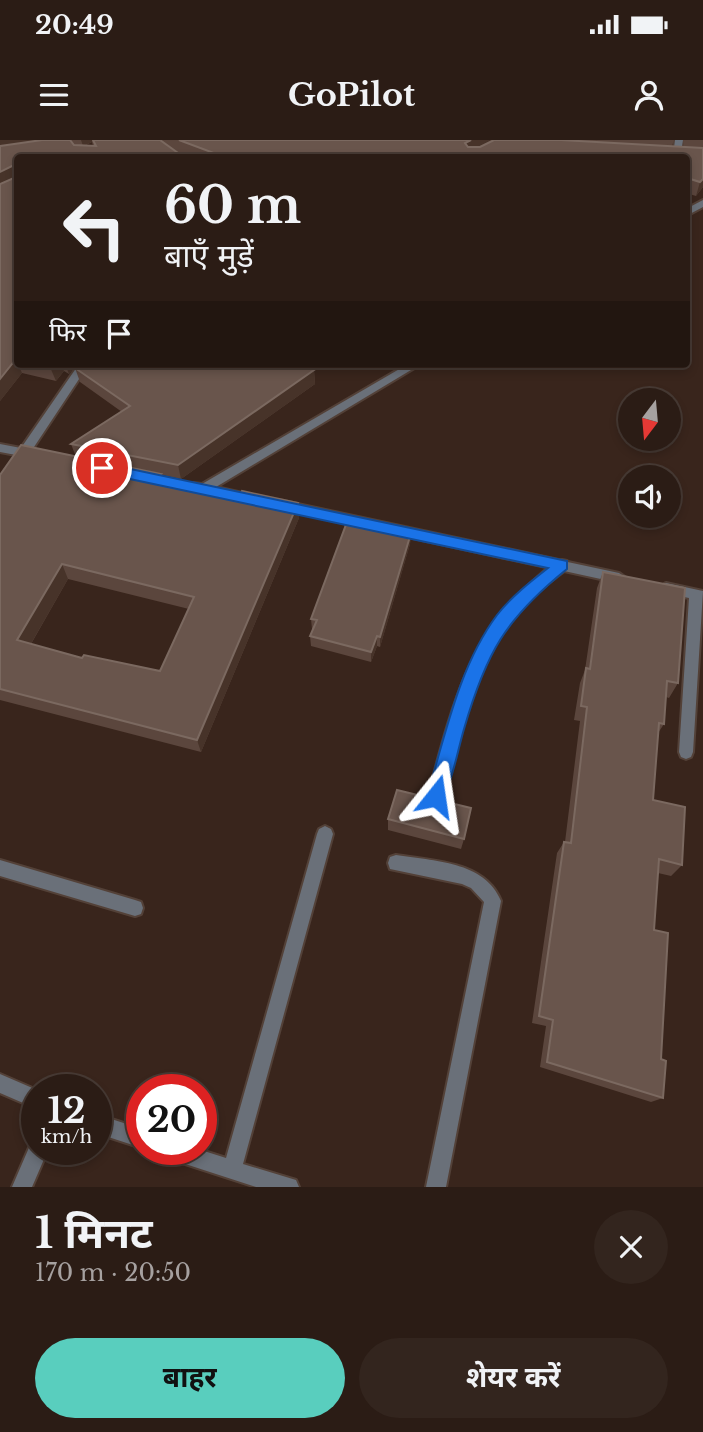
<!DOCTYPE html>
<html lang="hi">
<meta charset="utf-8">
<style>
body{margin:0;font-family:"Libre Baskerville","Noto Sans Devanagari",serif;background:#33251e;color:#f1f3f6;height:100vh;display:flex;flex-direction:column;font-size:26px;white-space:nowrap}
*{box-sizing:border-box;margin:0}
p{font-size:23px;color:#a6a1a0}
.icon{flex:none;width:38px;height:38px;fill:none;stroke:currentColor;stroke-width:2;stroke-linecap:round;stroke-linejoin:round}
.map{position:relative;height:1047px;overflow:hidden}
.drawer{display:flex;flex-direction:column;background:#2b1c15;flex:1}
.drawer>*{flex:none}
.guide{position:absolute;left:14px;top:14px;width:676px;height:214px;border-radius:7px;box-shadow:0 4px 10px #0003,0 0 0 2px #473a34;background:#2b1c15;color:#f1f3f6;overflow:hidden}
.needle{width:46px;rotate:196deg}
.controls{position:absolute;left:618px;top:248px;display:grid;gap:14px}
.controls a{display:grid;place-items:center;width:63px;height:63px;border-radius:50%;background:#2b1c15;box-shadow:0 4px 10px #0003,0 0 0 2px #473a34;font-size:35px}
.speed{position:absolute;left:21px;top:934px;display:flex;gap:14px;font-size:35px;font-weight:700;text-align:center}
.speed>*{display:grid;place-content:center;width:91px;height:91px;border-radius:50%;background:#2b1c15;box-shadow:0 4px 10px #0003,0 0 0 2px #473a34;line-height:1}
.speed small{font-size:18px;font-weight:400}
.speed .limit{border:10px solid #d22;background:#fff;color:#111}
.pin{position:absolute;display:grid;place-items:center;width:60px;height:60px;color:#fff;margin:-30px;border:4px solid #fff;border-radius:50%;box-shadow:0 2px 7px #0007}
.me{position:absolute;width:77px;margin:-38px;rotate:15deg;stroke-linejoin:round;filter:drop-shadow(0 0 5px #0008)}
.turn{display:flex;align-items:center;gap:24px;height:147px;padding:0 35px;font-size:32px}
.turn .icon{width:91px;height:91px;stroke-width:2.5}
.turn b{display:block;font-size:49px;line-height:60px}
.then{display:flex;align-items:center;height:66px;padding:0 35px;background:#0003;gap:14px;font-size:26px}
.round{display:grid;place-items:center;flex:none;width:74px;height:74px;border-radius:37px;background:#33251e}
.overview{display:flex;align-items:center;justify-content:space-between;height:119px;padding:0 35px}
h1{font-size:42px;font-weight:700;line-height:52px}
.button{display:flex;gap:14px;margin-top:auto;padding:14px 35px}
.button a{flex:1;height:80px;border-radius:42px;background:#59cebe;color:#111;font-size:28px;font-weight:700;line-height:80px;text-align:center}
.button a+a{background:#33251e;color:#f1f3f6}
.status{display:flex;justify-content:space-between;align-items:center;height:49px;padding:0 35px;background:#2b1c15;direction:ltr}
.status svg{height:19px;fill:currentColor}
header{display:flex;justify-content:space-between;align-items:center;height:91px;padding:0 35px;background:#2b1c15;font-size:32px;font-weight:700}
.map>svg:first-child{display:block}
</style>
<div class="status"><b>20:49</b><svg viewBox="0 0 49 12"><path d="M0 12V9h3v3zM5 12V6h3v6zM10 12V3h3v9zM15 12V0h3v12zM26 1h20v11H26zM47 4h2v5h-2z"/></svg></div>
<header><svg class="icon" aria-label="menu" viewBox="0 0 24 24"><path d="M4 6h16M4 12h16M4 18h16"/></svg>GoPilot<svg class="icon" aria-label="person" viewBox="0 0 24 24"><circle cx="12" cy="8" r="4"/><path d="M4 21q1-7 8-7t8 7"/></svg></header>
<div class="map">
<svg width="703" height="1047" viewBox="0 0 703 1047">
<rect width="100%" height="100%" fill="#39251c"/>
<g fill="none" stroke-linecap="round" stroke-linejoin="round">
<g stroke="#534138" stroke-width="4">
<g id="lane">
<path d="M675,0H683L680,18L673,16Z"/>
<path d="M562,420L567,421L568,425L567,429C548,443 529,458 514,476C472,526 460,594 444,656L441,661L436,663L431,661L428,656C449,579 467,496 532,442C541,434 551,424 562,420Z"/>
<path d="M0,720L135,760L141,762L143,768L141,774L135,776L0,736Z"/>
<path d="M37,1001V1010H48L32,1047H12L31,1003Z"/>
</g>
</g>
<g stroke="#534138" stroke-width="4">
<g id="street">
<path d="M703,60V67L686,76V69Z"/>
<path d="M79,224H89L32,310L37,311V317H27L4,351L0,352V339L16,315L0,312V304L21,308Z"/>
<path d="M408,224H421L216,347L260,357L262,360L260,363L256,364L193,351L187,347L193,343L202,344Z"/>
<path d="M279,360L619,433L626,438L619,443L275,368L273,365Z"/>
<path d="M666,443L703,451L693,612L691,617L686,619L681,617L679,612L689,458L661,452L659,448Z"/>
<path d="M325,686L331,689L333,694L243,1024L296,1040L299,1047H256L173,1020L166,1017L163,1010H201L226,1018L317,694L319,689Z"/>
<path d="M396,715C433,721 485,721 501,761L446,1047H426L484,762L471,748L462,744L390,729L388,723L390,717Z"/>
<path d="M0,934L37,950V969L0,953Z"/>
<path d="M96,974L142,989V1008L96,993Z"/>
</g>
</g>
<use href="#lane" fill="#6a7079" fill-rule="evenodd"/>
<use href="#street" fill="#6a7079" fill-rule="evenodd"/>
</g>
<g fill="#5b463d" fill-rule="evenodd">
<path d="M0,0H674L672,6L684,7L683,0H703V47L696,56L686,53V18H190L179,13L18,18V224H76L69,234L64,231L56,241L22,233L0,261ZM92,2L93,6H84Z"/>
<path d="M75,228L314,230L315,244L181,339L162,335L163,340L239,357L298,363L299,378L201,612L0,560V335L76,317L71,304L122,272L80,242ZM68,439L189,469L160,531L82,518L31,504Z"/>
<path d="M411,393L410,404L380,507L377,506L371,522L311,506L310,496L313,489H312L311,479Z"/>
<path d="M603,432L678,543L669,558L666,557L664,584L658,593L653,660L682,725L671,736L658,733L654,790L663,958L651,962L540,927L546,886L532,883L557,713L564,702H565L580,581L574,580L580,543L585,530L597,448Z"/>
<path d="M388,679L464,699L461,709L388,690Z"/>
</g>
<g fill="#473329">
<path d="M0,0H48L0,12Z"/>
<path d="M81,0H92V2L83,6Z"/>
<path d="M471,0H508L463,17L465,3Z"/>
<path d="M12,26L17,41L0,49V32Z"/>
<path d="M703,39V47L696,56L700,42Z"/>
<path d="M16,219L22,233L0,261V239Z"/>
<path d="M53,224H61L64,231L56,241L50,227Z"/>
<path d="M65,224H76L69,234Z"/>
<path d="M314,230L315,244L181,339L178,325Z"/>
<path d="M298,363L299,378L201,612L197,600Z"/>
<path d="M411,393L410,404L380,507V497Z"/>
<path d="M62,424L68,439L25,514L17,500Z"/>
<path d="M377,496V506L371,522V512Z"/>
</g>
<g fill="#69554c" stroke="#7b6960" stroke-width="2" fill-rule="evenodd">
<path d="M42,0H70L74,5L96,6L93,0H160L185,18H18V219H16L0,239V44L14,38L16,29L12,26L0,32V6Z"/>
<path d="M179,0H471L465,3L468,7H480L494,0H561L703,8V39L700,42L687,38L686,39V18H227Z"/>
<path d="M38,224H53L50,227Z"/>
<path d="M77,224H305L314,230L178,325L71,304L130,266L75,228Z"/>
<path d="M21,305L161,334L156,338L239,357L242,351L298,363L197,600L0,549V335ZM62,424L194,457L160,531L84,515L82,518L17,500Z"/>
<path d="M347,382L411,393L380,497L377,496L371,512L310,496L317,480L311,479Z"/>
<path d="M603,432L685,448L678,543L667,541L664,584L659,583L653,660L685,667L682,725L659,719L654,790L668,793L661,919L666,921L663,958L547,922L553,880L539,876L564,702L571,703L587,567L581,566L586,528L590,529Z"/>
<path d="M397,650L471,668L464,699L388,679Z"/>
</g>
<path fill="#1a73e8" stroke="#114b97" stroke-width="2" d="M102,323L567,421V429C505,479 486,513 464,589C457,613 453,639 442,661H430L427,656C445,596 459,526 497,475C511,457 530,442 548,428L97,332L95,328Z"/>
</svg>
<div class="controls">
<a><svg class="needle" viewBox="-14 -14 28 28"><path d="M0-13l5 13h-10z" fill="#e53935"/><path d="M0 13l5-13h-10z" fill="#a6a1a0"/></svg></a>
<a><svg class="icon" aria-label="sound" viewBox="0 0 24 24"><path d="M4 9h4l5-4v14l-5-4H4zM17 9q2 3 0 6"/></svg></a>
</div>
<div class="speed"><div>12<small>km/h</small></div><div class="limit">20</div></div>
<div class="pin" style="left:102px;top:328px;background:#d93025"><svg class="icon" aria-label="arrive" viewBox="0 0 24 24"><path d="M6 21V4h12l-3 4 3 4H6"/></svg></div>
<svg class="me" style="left:436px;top:656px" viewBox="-20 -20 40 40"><path d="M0-17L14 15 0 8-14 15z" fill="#1a73e8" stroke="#fff" stroke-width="4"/></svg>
<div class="guide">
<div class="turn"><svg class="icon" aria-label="left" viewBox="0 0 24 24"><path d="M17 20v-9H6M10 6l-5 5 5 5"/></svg><div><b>60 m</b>बाएँ मुड़ें</div></div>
<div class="then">फिर<svg class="icon" aria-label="arrive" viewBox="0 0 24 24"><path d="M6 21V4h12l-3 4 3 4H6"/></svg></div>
</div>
</div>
<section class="drawer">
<div class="overview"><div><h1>1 मिनट</h1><p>170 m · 20:50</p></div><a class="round"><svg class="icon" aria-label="close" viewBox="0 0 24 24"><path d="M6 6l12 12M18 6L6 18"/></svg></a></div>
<div class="button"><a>बाहर</a><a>शेयर करें</a></div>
</section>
